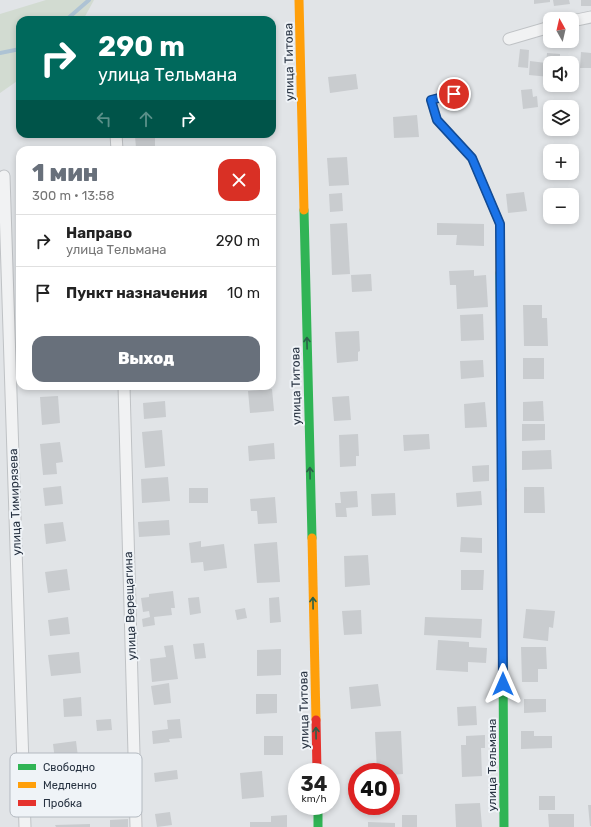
<!DOCTYPE html>
<html lang="ru">
<meta charset="utf-8">
<style>
body{margin:0;font-family:Rubik,sans-serif;background:#f2f2f2;color:#222;height:100vh;display:flex;flex-direction:column;font-size:15px;white-space:nowrap}
*{box-sizing:border-box;margin:0}
p{font-size:13px;color:#767676}
.icon{flex:none;width:22px;height:22px;fill:none;stroke:currentColor;stroke-width:2;stroke-linecap:round;stroke-linejoin:round}
.map{position:relative;flex:1;overflow:hidden}
.sheet{position:absolute;left:16px;top:146px;width:260px;height:244px;display:flex;flex-direction:column;background:#fff;border-radius:12px;box-shadow:0 2px 6px #0003}
.sheet>*{flex:none}
.top-card{position:absolute;left:16px;top:16px;width:260px;height:122px;border-radius:12px;box-shadow:0 2px 6px #0003;background:#00695c;color:#fff;overflow:hidden}
.needle{width:26px;rotate:352deg}
.tools{position:absolute;left:543px;top:12px;display:grid;gap:8px}
.tools a{display:grid;place-items:center;width:36px;height:36px;border-radius:8px;background:#fff;box-shadow:0 2px 6px #0003;font-size:20px}
.speed{position:absolute;left:288px;top:763px;display:flex;gap:8px;font-size:20px;font-weight:700;text-align:center}
.speed>*{display:grid;place-content:center;width:52px;height:52px;border-radius:50%;background:#fff;box-shadow:0 2px 6px #0003;line-height:1}
.speed small{font-size:10px;font-weight:400}
.speed .limit{border:6px solid #d22;background:#fff;color:#111}
.pin{position:absolute;display:grid;place-items:center;width:34px;height:34px;color:#fff;margin:-17px;border:2px solid #fff;border-radius:50%;box-shadow:0 1px 4px #0007}
.me{position:absolute;width:44px;margin:-22px;rotate:0deg;stroke-linejoin:round;filter:drop-shadow(0 0 3px #0008)}
.turn{display:flex;align-items:center;gap:14px;height:84px;padding:0 16px;font-size:18px}
.turn .icon{width:52px;height:52px;stroke-width:2.5}
.turn b{display:block;font-size:28px;line-height:34px}
.lanes{display:flex;align-items:center;height:38px;padding:0 16px;background:#0003;justify-content:center;gap:20px;direction:ltr}
.lanes .off{opacity:.35}
.round{display:grid;place-items:center;flex:none;width:42px;height:42px;border-radius:12px;background:#f2f2f2}
.overview{display:flex;align-items:center;justify-content:space-between;height:68px;padding:0 16px}
h1{font-size:24px;font-weight:800;line-height:30px;color:#68707b}
.action{display:flex;gap:8px;margin-top:auto;padding:8px 16px}
.action a{flex:1;height:46px;border-radius:12px;background:#68707b;color:#fff;font-size:16px;font-weight:800;line-height:46px;text-align:center}
ul{padding:0;list-style:none}
li{display:flex;align-items:center;gap:12px;height:52px;padding:0 16px;border-top:1px solid #e0e0e0}
li div{flex:1}
li b{display:block;font-size:15px}
li em{font-style:normal}
.map>svg:first-child{display:block}
</style>
<div class="map">
<svg width="591" height="827" viewBox="0 0 591 827">
<rect width="100%" height="100%" fill="#e1e4e7"/>
<path fill="#d2dbd1" d="M46,0H94L83,20H20V79L0,93V14Z"/>
<g fill="none" stroke-linecap="round" stroke-linejoin="round">
<g stroke="#aec3d4" stroke-width="4">
<path d="M66,20L89,0"/>
<path d="M0,53L20,49"/>
</g>
</g>
<g fill="#c9cccf">
<path d="M534,0H550V2L534,4Z"/>
<path d="M553,0H569L570,4L554,6Z"/>
<rect x="581" y="0" width="10" height="6"/>
<path d="M520,49L529,50L528,68L518,67Z"/>
<path d="M581,52L591,53V68H580Z"/>
<path d="M547,53L560,54V63H550V77L529,75L530,61L546,63Z"/>
<path d="M356,74L358,89L330,93L328,77Z"/>
<path d="M532,89L533,97L537,96L538,107L523,109L521,90Z"/>
<path d="M417,115L419,137L394,138L393,117Z"/>
<path d="M155,135V147L136,148L135,136Z"/>
<path d="M347,157L349,185L329,186L327,158Z"/>
<path d="M524,192L527,211L508,213L506,194Z"/>
<path d="M342,193L343,211L330,212L329,194Z"/>
<path d="M347,223L350,274L332,275L330,224Z"/>
<path d="M437,223L484,224V246L456,245L457,235H437Z"/>
<path d="M474,270V276L486,275L488,307L457,309L456,285H450L449,271Z"/>
<path d="M371,274L372,291L352,292L351,275Z"/>
<path d="M523,305H542V318H547L548,346H524Z"/>
<path d="M483,314L484,340L461,341L460,315Z"/>
<path d="M359,331L360,351L358,352V361L337,363L335,332Z"/>
<rect x="523" y="358" width="21" height="21"/>
<path d="M483,360L484,377L461,379L460,361Z"/>
<rect x="103" y="386" width="10" height="4"/>
<path d="M272,389L274,411L250,413L248,391Z"/>
<path d="M58,396L60,423L42,425L40,397Z"/>
<path d="M349,396L351,420L334,421L332,397Z"/>
<path d="M165,401L166,417L144,419L143,403Z"/>
<path d="M543,401L544,421H523V402Z"/>
<path d="M485,402L487,427L465,428L464,404Z"/>
<path d="M522,424H545V440L522,441Z"/>
<path d="M162,430L165,466L145,468L142,432Z"/>
<path d="M358,434L359,456H356V466L340,467L339,435Z"/>
<path d="M429,434L430,449L404,451L403,435Z"/>
<path d="M60,442L63,462L56,463L57,474L43,475L40,444Z"/>
<path d="M274,443L275,459L249,461L248,446Z"/>
<path d="M551,450L552,469L522,470V451Z"/>
<path d="M489,465V481L473,482L472,466Z"/>
<path d="M168,477L170,501L142,503L141,479Z"/>
<path d="M61,486L63,504L45,506L43,488Z"/>
<path d="M524,487H544L545,513H524Z"/>
<rect x="189" y="488" width="19" height="15"/>
<path d="M357,491L358,507L346,508L347,517H336L335,503H341L340,492Z"/>
<path d="M481,491L482,505L457,507L456,493Z"/>
<path d="M395,493L396,515L372,516L371,494Z"/>
<path d="M275,497L277,523L258,524L257,511H251L250,499Z"/>
<path d="M169,520L170,535L139,537L138,522Z"/>
<path d="M63,522L66,541L46,544L44,524Z"/>
<path d="M461,537L482,538V553L460,552Z"/>
<path d="M201,541V547L224,544L227,568L204,571L203,562L191,563L189,543Z"/>
<path d="M277,542L280,582L257,583L254,544Z"/>
<path d="M368,555L370,585L345,587L344,556Z"/>
<path d="M67,569L70,590L48,593L45,572Z"/>
<path d="M461,570H484L483,590H461Z"/>
<path d="M173,591L175,608H171L172,615L154,617L155,625L143,627L142,619L150,617L149,611L143,612L141,598L149,597V594Z"/>
<path d="M199,597L201,613L190,615L188,598Z"/>
<path d="M279,597L281,622L270,623L269,598Z"/>
<path d="M245,608L247,618L237,620L235,610Z"/>
<path d="M526,609L555,611L553,628L549,627L548,641L523,638Z"/>
<path d="M361,610L362,634L344,635L342,611Z"/>
<path d="M68,617L70,634L50,636L48,620Z"/>
<path d="M425,617L482,619L481,638L424,635Z"/>
<path d="M438,640L469,642V647L487,648L486,663L468,662V672L436,670Z"/>
<path d="M204,643L206,658L195,659L193,644Z"/>
<path d="M173,645L178,679L152,682L150,659L166,657L164,646Z"/>
<path d="M521,647H546L547,669H538V682H522Z"/>
<path d="M281,649V675L257,676V650Z"/>
<path d="M79,652L81,673L51,676L48,655Z"/>
<path d="M169,683L171,703L154,705L151,686Z"/>
<path d="M378,684L381,706L351,709L349,687Z"/>
<path d="M256,694H277V713L256,714Z"/>
<path d="M81,697L82,716L64,717L63,699Z"/>
<path d="M524,699H546V712L524,713Z"/>
<path d="M476,706L477,725L458,726L457,707Z"/>
<path d="M111,719L112,730L97,731L96,720Z"/>
<path d="M180,719L182,738L169,739L170,742L153,744L152,731L168,729L167,720Z"/>
<path d="M401,731L403,774L391,775V772H377L375,732Z"/>
<path d="M521,731H534V736H552V748L521,749Z"/>
<path d="M485,735V748H481L482,776L462,777L461,745H466V736Z"/>
<rect x="264" y="736" width="19" height="19"/>
<path d="M76,741L78,757L55,760L53,744Z"/>
<path d="M177,770L178,779L155,782L154,773Z"/>
<path d="M262,771L264,797L242,799L240,773Z"/>
<rect x="539" y="796" width="16" height="14"/>
<path d="M480,803L482,827H456L455,804Z"/>
<path d="M588,805H591V826H590Z"/>
<path d="M170,812L172,825L157,827L155,814Z"/>
<path d="M548,814H574V827H549Z"/>
<path d="M287,815V827H250V822H271V816Z"/>
<rect x="402" y="815" width="15" height="12"/>
<path d="M128,819V827H110V820Z"/>
<path d="M368,822L395,823V827H368Z"/>
<path d="M90,824V827H56L55,825Z"/>
</g>
<g fill="none" stroke-linecap="round" stroke-linejoin="round">
<g stroke="#bfc2c5" stroke-width="13">
<g id="street">
<path d="M572,21L591,17"/>
<path d="M509,39L550,27"/>
<path d="M116,134L117,150"/>
<path d="M4,176L25,827"/>
<path d="M124,386L136,827"/>
</g>
</g>
<use href="#street" stroke="#f1f2f3" stroke-width="11"/>
<g stroke="#30b455" stroke-width="9">
<path d="M304,210L312,538"/>
<path d="M500,273L502,490"/>
<path d="M503,659L504,827"/>
<path d="M318,806V827"/>
</g>
<g stroke="#ff9f0a" stroke-width="9">
<path d="M299,0L304,210"/>
<path d="M454,94L431,100L437,120L472,158L500,224V273"/>
<path d="M312,538L316,720"/>
</g>
<g stroke="#e5322d" stroke-width="9">
<path d="M502,490L503,659"/>
<path d="M316,720L317,772"/>
</g>
</g>
<defs><path id="oneway-shaft" d="M-6 0H5M1.5-3L5.5 0L1.5 3" fill="none" stroke-width="1.6" stroke-linecap="round" stroke-linejoin="round"/></defs>
<g stroke="#2a6048">
<use href="#oneway-shaft" transform="translate(307 343) rotate(-91)"/>
<use href="#oneway-shaft" transform="translate(310 473) rotate(-91)"/>
<use href="#oneway-shaft" transform="translate(313 603) rotate(-91)"/>
<use href="#oneway-shaft" transform="translate(316 733) rotate(-91)"/>
</g>
<g fill="none" stroke-linecap="round" stroke-linejoin="round">
<g stroke="#114b97" stroke-width="10">
<path id="route" d="M454,94L431,100L437,120L472,158L500,224L503,684"/>
</g>
<use href="#route" stroke="#1a73e8" stroke-width="7"/>
</g>
<g text-anchor="middle" stroke-width="4" stroke-linejoin="round" paint-order="stroke">
<g font-size="12" fill="#273241" stroke="#eff3f7">
<text transform="translate(289 62) rotate(-91)" y="4">улица Титова</text>
<text transform="translate(296 386) rotate(-91)" y="4">улица Титова</text>
<text transform="translate(15 502) rotate(-92)" y="4">улица Тимирязева</text>
<text transform="translate(130 606) rotate(-92)" y="4">улица Верещагина</text>
<text transform="translate(304 710) rotate(-91)" y="4">улица Титова</text>
<text transform="translate(492 765) rotate(-90)" y="4">улица Тельмана</text>
</g>
</g>
<rect x="10" y="753" width="132" height="64" rx="6" fill="#eff3f7" stroke="#b3b9c0" stroke-width="1"/>
<rect x="18" y="764" width="18" height="6" fill="#30b455"/>
<rect x="18" y="782" width="18" height="6" fill="#ff9f0a"/>
<rect x="18" y="800" width="18" height="6" fill="#e5322d"/>
<g font-size="11" fill="#273241">
<text x="43" y="771">Свободно</text>
<text x="43" y="789">Медленно</text>
<text x="43" y="807">Пробка</text>
</g>
</svg>
<div class="tools">
<a><svg class="needle" viewBox="-14 -14 28 28"><path d="M0-13l5 13h-10z" fill="#e53935"/><path d="M0 13l5-13h-10z" fill="#767676"/></svg></a>
<a><svg class="icon" aria-label="sound" viewBox="0 0 24 24"><path d="M4 9h4l5-4v14l-5-4H4zM17 9q2 3 0 6"/></svg></a>
<a><svg class="icon" aria-label="layers" viewBox="0 0 24 24"><path d="M12 4l9 5-9 5-9-5zM3 14l9 5 9-5"/></svg></a>
<a>+</a>
<a>−</a>
</div>
<div class="speed"><div>34<small>km/h</small></div><div class="limit">40</div></div>
<div class="pin" style="left:454px;top:94px;background:#d93025"><svg class="icon" aria-label="arrive" viewBox="0 0 24 24"><path d="M6 21V4h12l-3 4 3 4H6"/></svg></div>
<svg class="me" style="left:503px;top:684px" viewBox="-20 -20 40 40"><path d="M0-17L14 15 0 8-14 15z" fill="#1a73e8" stroke="#fff" stroke-width="4"/></svg>
<div class="top-card">
<div class="turn"><svg class="icon" aria-label="right" viewBox="0 0 24 24"><path d="M7 20v-9h11M14 6l5 5-5 5"/></svg><div><b>290 m</b>улица Тельмана</div></div>
<div class="lanes"><svg class="icon off" aria-label="left" viewBox="0 0 24 24"><path d="M17 20v-9H6M10 6l-5 5 5 5"/></svg><svg class="icon off" aria-label="ahead" viewBox="0 0 24 24"><path d="M12 20V5M6 11l6-6 6 6"/></svg><svg class="icon" aria-label="right" viewBox="0 0 24 24"><path d="M7 20v-9h11M14 6l5 5-5 5"/></svg></div>
</div>
<section class="sheet">
<div class="overview"><div><h1>1 мин</h1><p>300 m · 13:58</p></div><a class="round" style="background:#d93025;color:#fff"><svg class="icon" aria-label="close" viewBox="0 0 24 24"><path d="M6 6l12 12M18 6L6 18"/></svg></a></div>
<ul>
<li><svg class="icon" aria-label="right" viewBox="0 0 24 24"><path d="M7 20v-9h11M14 6l5 5-5 5"/></svg><div><b>Направо</b><p>улица Тельмана</p></div><em>290 m</em></li>
<li><svg class="icon" aria-label="arrive" viewBox="0 0 24 24"><path d="M6 21V4h12l-3 4 3 4H6"/></svg><div><b>Пункт назначения</b></div><em>10 m</em></li>
</ul>
<div class="action"><a>Выход</a></div>
</section>
</div>
